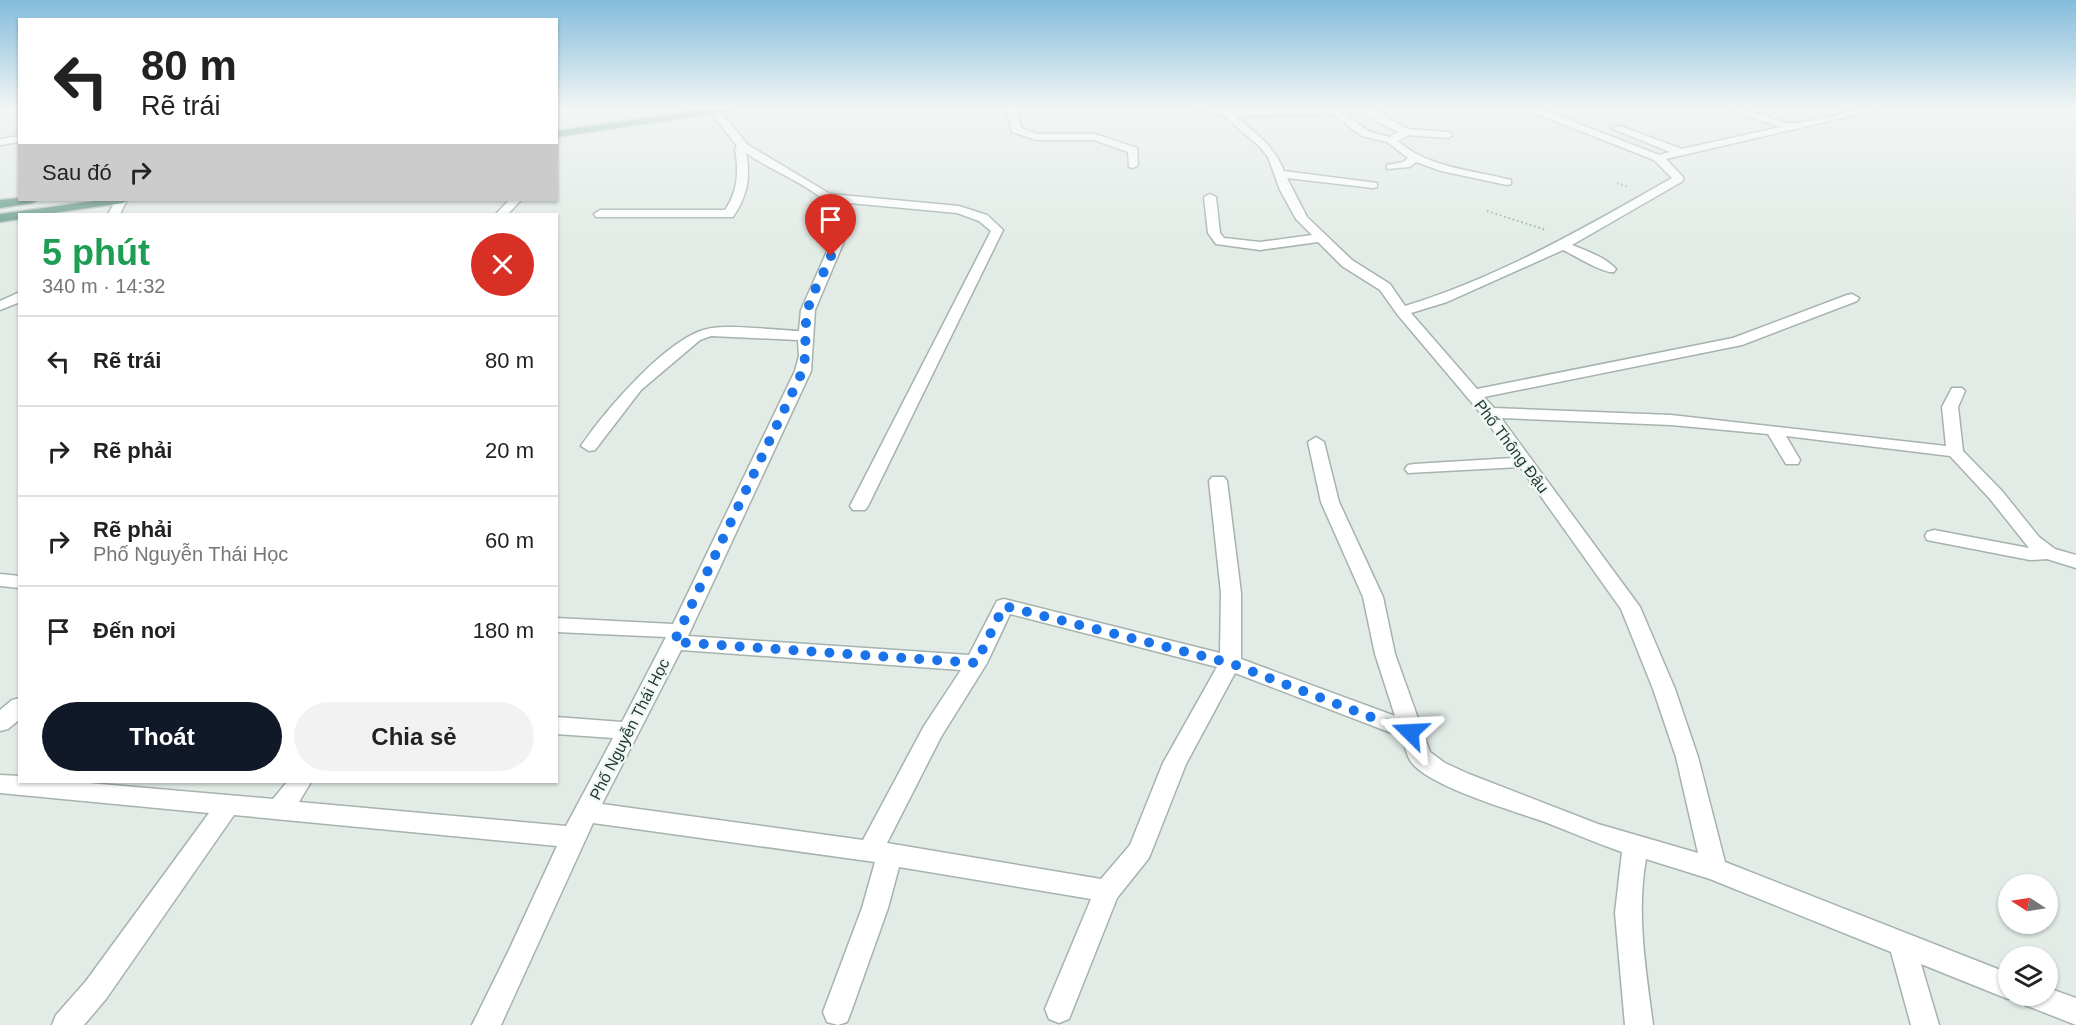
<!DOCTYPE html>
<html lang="vi">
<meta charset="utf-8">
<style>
body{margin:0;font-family:Arial,sans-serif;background:#f2f2f2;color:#222;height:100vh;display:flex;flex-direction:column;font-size:22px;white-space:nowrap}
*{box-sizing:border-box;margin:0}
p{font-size:20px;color:#767676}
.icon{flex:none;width:33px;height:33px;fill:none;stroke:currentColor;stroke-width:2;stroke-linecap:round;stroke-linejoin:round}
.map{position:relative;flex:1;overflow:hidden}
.sheet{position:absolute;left:18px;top:213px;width:540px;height:570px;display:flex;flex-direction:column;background:#fff;border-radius:0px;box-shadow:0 2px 4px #0004}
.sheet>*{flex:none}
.top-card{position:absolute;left:18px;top:18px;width:540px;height:183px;border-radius:0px;box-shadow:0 2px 4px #0004;background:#fff;color:#222;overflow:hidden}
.needle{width:39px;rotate:282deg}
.fabs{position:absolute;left:1998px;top:874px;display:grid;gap:12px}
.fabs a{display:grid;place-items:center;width:60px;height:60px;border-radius:50%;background:#fff;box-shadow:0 2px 4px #0004;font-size:30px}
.pin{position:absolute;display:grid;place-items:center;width:51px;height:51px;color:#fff;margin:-62px -26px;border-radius:50% 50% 50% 0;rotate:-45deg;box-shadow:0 0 6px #0007}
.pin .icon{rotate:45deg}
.me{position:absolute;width:66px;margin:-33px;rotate:291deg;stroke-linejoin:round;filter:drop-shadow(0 0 4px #0008)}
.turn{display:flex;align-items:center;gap:21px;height:126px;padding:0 24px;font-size:27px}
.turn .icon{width:78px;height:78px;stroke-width:2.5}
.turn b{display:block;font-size:42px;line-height:51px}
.then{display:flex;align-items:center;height:57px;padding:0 24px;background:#0003;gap:12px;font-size:22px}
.round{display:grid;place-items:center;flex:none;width:63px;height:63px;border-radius:32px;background:#f2f2f2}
.headline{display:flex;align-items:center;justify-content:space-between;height:102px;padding:0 24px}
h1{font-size:36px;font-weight:700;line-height:45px;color:#1e9e55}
.button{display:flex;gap:12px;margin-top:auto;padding:12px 24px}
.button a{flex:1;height:69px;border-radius:36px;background:#111827;color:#fff;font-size:24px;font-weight:700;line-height:69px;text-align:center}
.button a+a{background:#f2f2f2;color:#222}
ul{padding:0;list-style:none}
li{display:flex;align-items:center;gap:18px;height:90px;padding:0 24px;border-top:2px solid #e0e0e0}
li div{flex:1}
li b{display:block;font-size:22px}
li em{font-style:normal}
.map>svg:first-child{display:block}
</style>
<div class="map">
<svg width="2076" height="1025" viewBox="0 0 2076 1025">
<rect width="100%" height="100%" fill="#e2ebe6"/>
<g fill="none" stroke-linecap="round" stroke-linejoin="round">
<g stroke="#a5b3ac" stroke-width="3">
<g id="minor">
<path d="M712,108H717L748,145L830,194L959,206L987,215L1003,230L868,506L865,510H853L850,506L991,231L979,221L957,213L839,202L853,220L815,310L811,371L688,636L969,655L997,601L1004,599L1220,653L1221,593L1209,481L1212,477H1224L1227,481L1241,593V659L1395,716L1375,654L1363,597L1321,502L1308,442L1316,437L1324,442L1339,502L1383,597L1395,654L1430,752L1445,763L1469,774L1598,824L1698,853L1676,757L1653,689L1621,609L1520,467L1408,473L1405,469L1408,465L1414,464L1513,458L1483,416L1397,314L1380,290L1342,266L1318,242L1260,250L1216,244L1208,233L1204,197L1210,194L1216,197L1220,233L1224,238L1260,242L1312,235L1296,219L1280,190L1268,157L1260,147L1223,115L1193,108L1226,110L1371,108L1408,129L1448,132L1453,135L1448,138L1408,135L1398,141C1428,168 1473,170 1511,180V184L1507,185L1441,171L1416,162L1410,167L1387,169V165L1403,162L1408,158L1387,142L1362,136L1332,114L1235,116C1256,133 1274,146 1284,171L1377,183V187L1373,188L1287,178L1307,217L1352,260L1390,284L1405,306C1500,277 1586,227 1672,178L1654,160L1527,110L1525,108H1538L1659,155L1670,152L1611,128L1620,126L1682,149L1780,127L1731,110L1729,108C1752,108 1777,124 1793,123C1821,122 1848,108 1877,108L1872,111L1666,159L1683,177V181L1572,245C1587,251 1605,257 1616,269L1614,272C1604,274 1574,255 1563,250L1447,302L1411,313L1477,389L1733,338L1847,295L1852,294L1859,298L1857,301L1742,345L1484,397L1494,408L1671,415L1946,446L1942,407L1952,388H1962L1965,391L1958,407L1963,451L2002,491L2039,537L2055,549L2076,555V568L2047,559L2030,560L1927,540L1925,536L1927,532L1934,530L2029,548L1990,499L1950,456L1786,436L1800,460L1798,464H1786L1768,434L1671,425L1501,418L1640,607L1675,689L1698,757L1725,862L2008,973V996H2016L2008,999L1921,964L1939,1025H1911L1891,952L1710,879L1646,859C1636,914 1646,970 1653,1025H1625L1615,913L1622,852C1596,843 1571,832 1545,822C1514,811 1431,787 1412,763C1406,756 1405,745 1402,737L1235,673L1186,764L1149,858L1117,898L1069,1019L1059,1023L1049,1019L1045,1009L1091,899L899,867L888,908L851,1012L847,1022L838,1025L827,1022L823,1012L862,908L875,862L593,823L501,1025H472L509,950L557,846L234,815L106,999L84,1025H52L56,1015L86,981L209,813L0,793V775L20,776V782H77L273,799L287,782H311L299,802L566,826L613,738L556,734V717L622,722L666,637L556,632V618L673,624L795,371L799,356L798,340L711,336L700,340L641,390L595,450L589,451L581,446C604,412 667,338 707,329C726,324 776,330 799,331L801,310L841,220C821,187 777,175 746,153C751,178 747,196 733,217H596L594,214L600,210H725C738,191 739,171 735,149L737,146L709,110ZM1359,112L1398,132L1390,137L1370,132L1343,113ZM1010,614L1217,667L1163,763L1130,845L1101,879L887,843L941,737L987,663ZM681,650L961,670L924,726L863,840L602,804Z"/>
<path d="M1006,108H1016L1021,128L1037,134H1095L1137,148L1138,165L1133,168L1129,167L1128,152L1094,140H1036L1012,132Z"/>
<path d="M20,136V142L0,145V139Z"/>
<path d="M116,200H127L120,214H108Z"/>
<path d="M509,200H521L508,214H496Z"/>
<path d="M20,292V302L0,310V301Z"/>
<path d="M0,574L20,576V588L0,586Z"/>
<path d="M20,698V719L8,729L0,731V710L12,700Z"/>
<path d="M2048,988L2076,998V1025L2025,1005L2021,996H2048Z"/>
</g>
</g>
<g stroke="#c1c8c6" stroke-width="3">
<g id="major">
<path d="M713,108H735L730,111L556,137V131Z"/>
<path d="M20,198L38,200L32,203L0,208V200Z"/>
<path d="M102,200H129L123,203L46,214H20V219L0,222V214Z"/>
</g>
</g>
<g stroke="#85ac9d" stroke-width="2" stroke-dasharray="1.5 3" stroke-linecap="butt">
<path d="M1617,183L1628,187"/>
<path d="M1487,211L1546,230"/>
</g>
<use href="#minor" fill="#fff" fill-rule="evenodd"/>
<use href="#major" fill="#6a9d8c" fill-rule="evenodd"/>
</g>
<linearGradient id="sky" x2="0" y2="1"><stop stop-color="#84bcdd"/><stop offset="0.43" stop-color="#f2f6f4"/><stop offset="1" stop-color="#f2f6f4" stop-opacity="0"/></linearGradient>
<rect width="2076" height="251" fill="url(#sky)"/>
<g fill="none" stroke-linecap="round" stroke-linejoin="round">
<path stroke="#1a73e8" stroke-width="10" stroke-dasharray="0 18" d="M831,256C824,274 810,295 807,314C804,333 807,352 803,370L674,642L976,663L1004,606L1230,663L1410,732"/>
</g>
<g text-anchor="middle" stroke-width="5" stroke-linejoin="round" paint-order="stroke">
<g font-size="16" fill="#233b32" stroke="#f2f8f4">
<text transform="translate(1512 446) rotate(53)" y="6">Phố Thông Đậu</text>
<text transform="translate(629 729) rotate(-63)" y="6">Phố Nguyễn Thái Học</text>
</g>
</g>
</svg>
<div class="fabs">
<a><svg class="needle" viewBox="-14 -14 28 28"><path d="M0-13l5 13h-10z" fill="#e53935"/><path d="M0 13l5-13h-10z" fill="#767676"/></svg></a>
<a><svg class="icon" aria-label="layers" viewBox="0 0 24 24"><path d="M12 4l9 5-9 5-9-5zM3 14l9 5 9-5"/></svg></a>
</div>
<div class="pin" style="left:831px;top:256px;background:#d93025"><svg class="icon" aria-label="arrive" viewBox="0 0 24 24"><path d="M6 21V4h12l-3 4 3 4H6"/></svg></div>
<svg class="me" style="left:1410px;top:732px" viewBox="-20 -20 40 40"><path d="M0-17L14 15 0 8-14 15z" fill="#1a73e8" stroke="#fff" stroke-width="4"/></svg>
<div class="top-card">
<div class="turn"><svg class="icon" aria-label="left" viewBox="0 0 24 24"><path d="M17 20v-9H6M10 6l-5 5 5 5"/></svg><div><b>80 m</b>Rẽ trái</div></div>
<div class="then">Sau đó<svg class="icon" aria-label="right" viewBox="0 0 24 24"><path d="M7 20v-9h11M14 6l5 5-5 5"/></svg></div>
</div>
<section class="sheet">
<div class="headline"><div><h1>5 phút</h1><p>340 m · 14:32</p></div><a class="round" style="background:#d93025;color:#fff"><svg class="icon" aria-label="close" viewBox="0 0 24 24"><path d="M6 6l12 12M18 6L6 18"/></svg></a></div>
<ul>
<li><svg class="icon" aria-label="left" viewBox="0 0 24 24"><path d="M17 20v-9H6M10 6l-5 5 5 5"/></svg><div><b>Rẽ trái</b></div><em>80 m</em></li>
<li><svg class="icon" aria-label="right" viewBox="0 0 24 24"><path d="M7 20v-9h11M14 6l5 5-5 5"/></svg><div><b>Rẽ phải</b></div><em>20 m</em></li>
<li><svg class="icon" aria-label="right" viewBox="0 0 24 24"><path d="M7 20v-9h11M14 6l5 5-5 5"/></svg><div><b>Rẽ phải</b><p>Phố Nguyễn Thái Học</p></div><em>60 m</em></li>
<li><svg class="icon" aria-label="arrive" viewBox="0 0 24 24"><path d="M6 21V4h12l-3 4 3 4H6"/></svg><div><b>Đến nơi</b></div><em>180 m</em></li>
</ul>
<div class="button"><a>Thoát</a><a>Chia sẻ</a></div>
</section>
</div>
